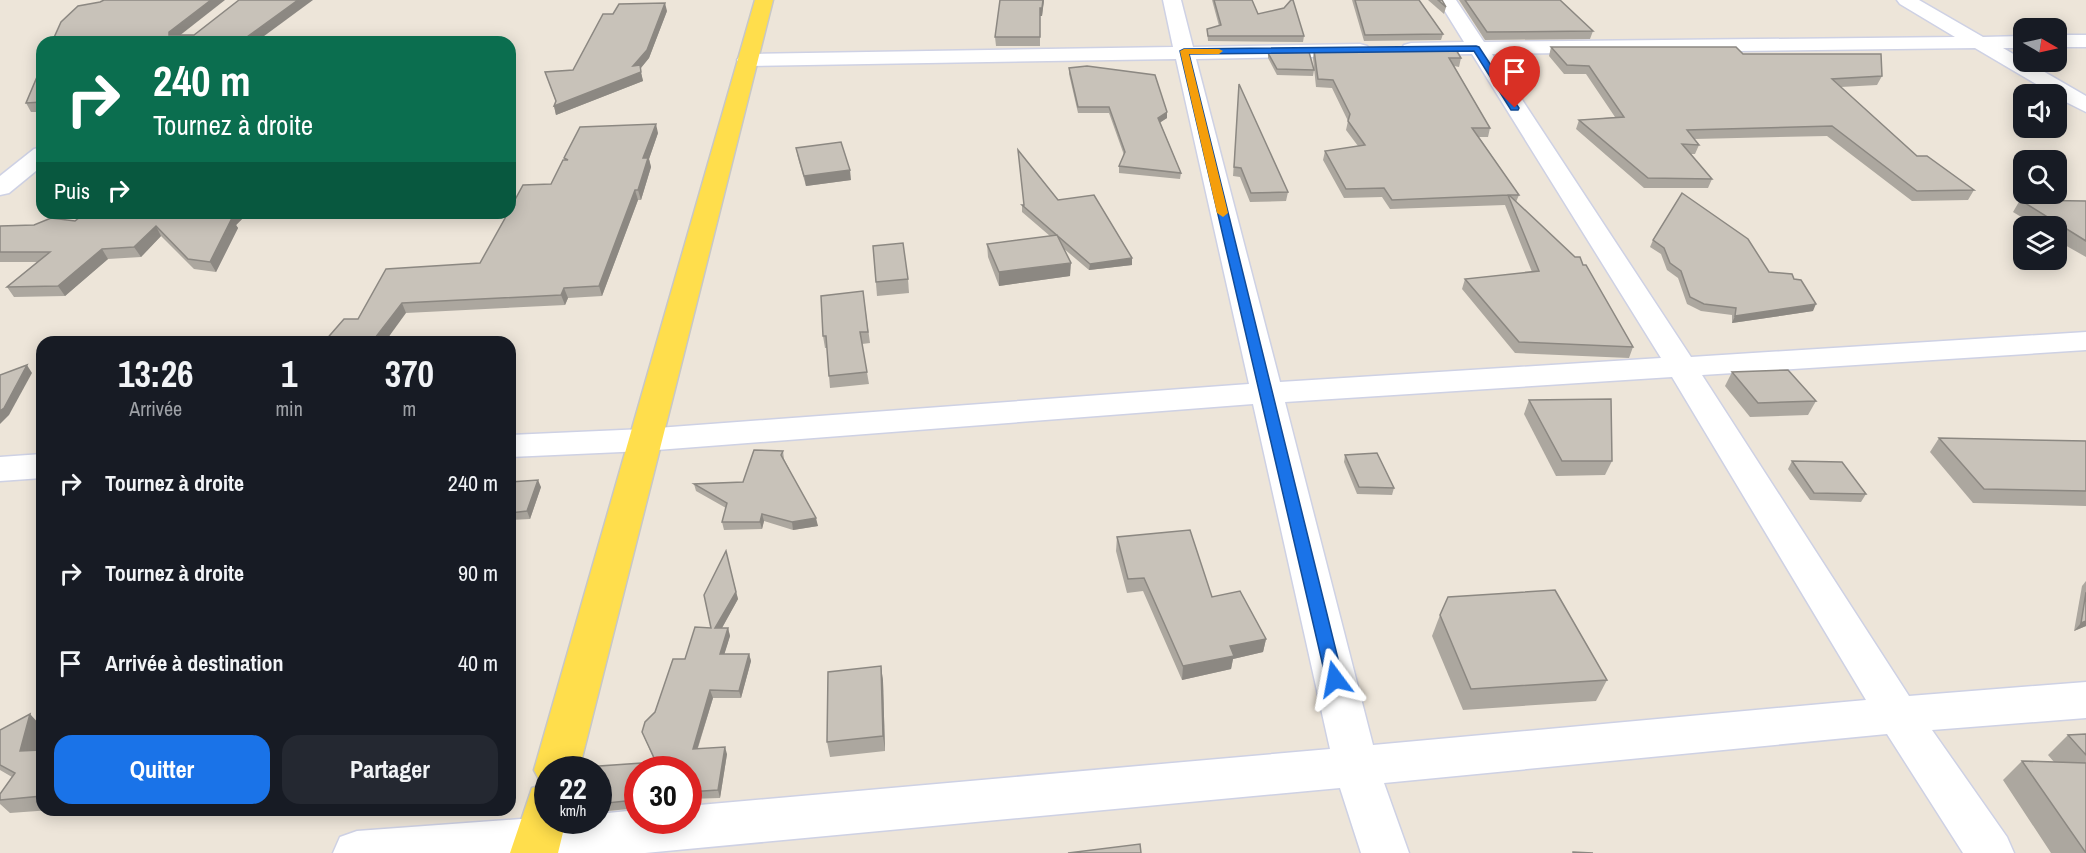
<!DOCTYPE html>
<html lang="fr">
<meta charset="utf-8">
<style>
body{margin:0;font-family:"Archivo Narrow",sans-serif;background:#242831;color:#f1f3f6;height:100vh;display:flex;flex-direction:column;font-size:22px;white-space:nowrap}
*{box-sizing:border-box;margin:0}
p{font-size:20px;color:#9ea1a6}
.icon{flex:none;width:33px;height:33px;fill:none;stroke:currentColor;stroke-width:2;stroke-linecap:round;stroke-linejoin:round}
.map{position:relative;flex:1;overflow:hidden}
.panel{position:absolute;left:36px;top:336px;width:480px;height:480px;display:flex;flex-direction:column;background:#171b24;border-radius:18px;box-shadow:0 3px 15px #0003}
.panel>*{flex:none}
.hud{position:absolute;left:36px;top:36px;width:480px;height:183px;border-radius:18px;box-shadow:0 3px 15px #0003;background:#0b6e4f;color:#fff;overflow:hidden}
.needle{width:39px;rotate:99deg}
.buttons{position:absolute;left:2013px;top:18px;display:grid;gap:12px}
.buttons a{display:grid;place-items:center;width:54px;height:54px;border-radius:12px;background:#171b24;box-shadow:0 3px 15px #0003;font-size:30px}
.speed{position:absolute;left:534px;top:756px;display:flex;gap:12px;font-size:30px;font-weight:700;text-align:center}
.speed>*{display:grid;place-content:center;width:78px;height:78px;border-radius:50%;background:#171b24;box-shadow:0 3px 15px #0003;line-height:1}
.speed small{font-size:15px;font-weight:400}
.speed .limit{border:9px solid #d22;background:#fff;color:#111}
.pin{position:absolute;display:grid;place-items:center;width:51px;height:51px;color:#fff;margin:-62px -26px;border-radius:50% 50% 50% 0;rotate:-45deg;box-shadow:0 0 6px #0007}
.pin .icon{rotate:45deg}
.me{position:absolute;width:66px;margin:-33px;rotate:347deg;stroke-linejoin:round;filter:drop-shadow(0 0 4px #0008)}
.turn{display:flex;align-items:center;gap:21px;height:126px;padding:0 18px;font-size:27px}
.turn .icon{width:78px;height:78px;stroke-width:2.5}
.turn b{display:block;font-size:42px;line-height:51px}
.then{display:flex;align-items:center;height:57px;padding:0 18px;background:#0003;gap:12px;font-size:22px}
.eta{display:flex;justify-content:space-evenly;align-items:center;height:102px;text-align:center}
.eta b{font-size:36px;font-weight:800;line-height:42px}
.action{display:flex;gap:12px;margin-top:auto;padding:12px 18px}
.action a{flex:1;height:69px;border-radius:18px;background:#1a73e8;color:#fff;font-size:24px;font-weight:800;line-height:69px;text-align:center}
.action a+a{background:#242831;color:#f1f3f6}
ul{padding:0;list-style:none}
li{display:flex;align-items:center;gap:18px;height:90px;padding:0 18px}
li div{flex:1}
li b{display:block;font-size:22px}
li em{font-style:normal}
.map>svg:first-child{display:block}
</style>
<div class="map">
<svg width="2086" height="853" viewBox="0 0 2086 853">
<rect width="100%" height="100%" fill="#ede5d9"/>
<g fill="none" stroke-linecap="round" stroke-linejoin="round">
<g stroke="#ced1e4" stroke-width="3">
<g id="minor">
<path d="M1163,0H1181L1193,47L1360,44L1367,46L1370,50L1367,54L1360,56L1196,59L1280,382L1661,358L1472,54L1411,55L1404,53L1401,49L1404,45L1411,43L1464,42L1438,0H1456L1484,42L1955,37L1900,4L1897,0H1919L1983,37L2024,36V48H2003L2086,96V112L2056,97V94H2053L1975,48L1492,54L1691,357L2086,332V350L1702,375L1909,696L2086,682V718L1932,730L2007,837L2014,853H1963L1887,734L1384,783L1409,853H1361L1340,788L645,853H333L340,837L357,831L548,817V820H598V814L638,810V820H688V806L1330,749L1253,404L644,451L510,457V435L644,429L1249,384L1176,59L747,66L740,64L737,60L740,56L747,54L1173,47ZM1672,377L1866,700L1373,745L1285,402Z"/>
<rect x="2056" y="35" width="30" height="12"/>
<path d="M42,147V166L9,193L0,195V176L34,149Z"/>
<path d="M42,454V478L0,481V457Z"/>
</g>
</g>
<g stroke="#c7c7c7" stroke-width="3">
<path id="major" d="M755,0H773L579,770H548V820H566L558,853H510L532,788L542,785L534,770Z"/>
</g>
<use href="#minor" fill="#fff" fill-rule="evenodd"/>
<use href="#major" fill="#ffde4c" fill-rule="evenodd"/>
</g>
<g fill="#aca79f">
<path d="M1000,0H1044L1042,16H1040V46H996L995,37Z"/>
<path d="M1212,0H1252L1258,14L1304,36L1303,42L1208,41L1207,29L1219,26Z"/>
<path d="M1352,0H1419L1443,34L1441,40L1364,41Z"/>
<path d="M1428,0H1442L1446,7L1444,14Z"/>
<path d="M1459,0H1560L1593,31L1590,39L1485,40Z"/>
<path d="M667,11L649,58L640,69L643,81L556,115L554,106L556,102L545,72L573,70Z"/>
<path d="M1551,47L1743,54L1882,76L1877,85L1841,87L1917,156L1974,190L1968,200L1912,201L1827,136L1694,139L1699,145L1695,154H1691L1712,179L1708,188H1644L1576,129L1579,120L1615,117L1586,74H1564L1549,56Z"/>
<path d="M1314,50L1461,58L1459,67L1454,66L1490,128L1488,137H1479L1519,195L1516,202L1583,265L1633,347L1629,358L1515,353L1462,289L1465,279L1532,272L1505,205L1390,209L1382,197L1344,198L1323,160L1325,151L1358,146L1346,130L1348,121L1332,88L1316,87L1313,58Z"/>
<path d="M1268,53L1314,70L1313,76L1277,75L1268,58Z"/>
<path d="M42,65V112H31L26,103Z"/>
<path d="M1069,68L1167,118L1160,122L1181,173L1180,179L1119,173V166L1124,155L1109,113H1078L1069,74Z"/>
<path d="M1239,92L1288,192L1286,201L1250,202L1240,177L1233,176Z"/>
<path d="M658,133L649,159L651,167L641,200H638L602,296L568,298L565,305L406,313L358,319L480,263L551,184L565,160L564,158Z"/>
<path d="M796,148L851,180L806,186L798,158Z"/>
<path d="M1018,150L1058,200L1132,265L1089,270L1063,248L1070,276L999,286L988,257L987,244L1050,236L1022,212V205H1024Z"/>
<path d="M2020,200L2086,201V257L2056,240V226H2036L2013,212Z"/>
<path d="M85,213H245L246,215L236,225L238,228L216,272L194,269L161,236L141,257L108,259L65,296L14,297L7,287L37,262H0V226L34,225L75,221Z"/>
<path d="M1653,240L1769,272L1813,311L1732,323V315L1701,311L1687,304L1678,278L1667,270L1661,254L1650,247Z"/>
<path d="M873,246L908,279L909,293L877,296Z"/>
<path d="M863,291L870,343L862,344L869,384L830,388L829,376L827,348H825L823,336Z"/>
<path d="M1732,372L1816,401L1808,415L1750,417L1725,386Z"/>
<path d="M1529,400L1612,461L1605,475L1556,476L1524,414Z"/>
<path d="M1939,438L2086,441V506L1973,503L1930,452Z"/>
<path d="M783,451L784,459L818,526L793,530L764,521L762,529L724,530L722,522L726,508L696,491L694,484L743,482Z"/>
<path d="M1345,455L1394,488L1392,495L1357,494L1344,462Z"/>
<path d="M1792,461L1866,494L1861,502L1810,500L1788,469Z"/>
<path d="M510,482L541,487L530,519L510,520Z"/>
<path d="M1117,537L1212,597L1266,639L1263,652L1233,659L1231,669L1182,680L1143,591L1127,593L1116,551Z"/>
<path d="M726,551L738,599L722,628H728L730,636L724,654H749L751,661L741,698H713L698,748L727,754L720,798L688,799V770H638V808L598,812V770L655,762L642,732L655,712L685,659L711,628Z"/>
<path d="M2086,581V626L2074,631L2082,586Z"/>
<path d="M1440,615L1607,680L1596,701L1463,710L1432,636Z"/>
<path d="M881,666L883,681L885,751L830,757L827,742Z"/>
<path d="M0,730L37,750H42V810H51L10,813L0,804V794L12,777L0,770Z"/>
<path d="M2086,734V853H2051L2003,780L2022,761L2054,762L2048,755L2068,735Z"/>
</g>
<g fill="#8c8882">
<path d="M211,0H225L174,40L169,35V32Z"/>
<path d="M298,0H313L256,42H240Z"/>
<path d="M1043,0H1044L1042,16H1040V8Z"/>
<path d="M665,3L667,11L649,58L636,74L641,72L643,81L556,115L554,106Z"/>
<path d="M1167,112V118L1158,124V118Z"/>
<path d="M656,124L658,133L649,159L651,167L641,200L638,190L643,158Z"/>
<path d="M850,170L851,180L806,186L804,176Z"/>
<path d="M635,190L638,200L602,296L599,286Z"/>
<path d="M233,213H245L246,215L236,225L238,228L216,272L210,262L227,218Z"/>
<path d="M156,226L161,236L141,257L134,247Z"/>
<path d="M102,249L108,259L65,296L58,286Z"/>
<path d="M1132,258V265L1089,270L1090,264Z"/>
<path d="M1071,263L1070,276L999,286V272Z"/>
<path d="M564,288L568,298L565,305L561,295Z"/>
<path d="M402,303L406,313L385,342H372Z"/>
<path d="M1816,304L1813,311L1732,323L1735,316Z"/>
<path d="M27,365L32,373L9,415L0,424V411Z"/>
<path d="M538,480L541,487L530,519L527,511Z"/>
<path d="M762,514L764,521L762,529L760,522Z"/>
<path d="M816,518L818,526L793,530L792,522Z"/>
<path d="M736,592L738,599L718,635L715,628Z"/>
<path d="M2086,621V626L2074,631L2081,623Z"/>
<path d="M728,628L730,636L722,662L720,654Z"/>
<path d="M1266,639L1263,652L1233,659L1231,669L1182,680L1183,666L1230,646Z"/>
<path d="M749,654L751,661L741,698L739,691Z"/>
<path d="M881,666L883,681L885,751L883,736Z"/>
<path d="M710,690L713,698L695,756L693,749Z"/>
<path d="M30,714L42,727L34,764L20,751Z"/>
<path d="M725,747L727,754L720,798L718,790Z"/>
</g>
<g fill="#c8c2b9" stroke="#8c8882" stroke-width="1.5">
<path d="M104,0H211L169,32V35H194L239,0H298L240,42H52L61,22L78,6L100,2Z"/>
<path d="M1000,0H1043L1042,8H1040V37H995Z"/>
<path d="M1214,0H1252L1258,14L1284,8L1291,0H1293L1304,36H1208L1207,29L1221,25Z"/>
<path d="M1355,0H1419L1443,34L1365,35Z"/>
<path d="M1438,0H1442L1446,7Z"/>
<path d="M1465,0H1560L1593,31L1487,32Z"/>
<path d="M665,3L647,50L633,66L640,65L641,72L554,106L556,101L545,72L573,70L603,14H613L619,4Z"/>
<path d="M1551,47H1736L1743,54H1881L1882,76L1832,79L1917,156H1927L1974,190L1917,191L1832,126L1687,130L1699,145L1682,144L1712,179L1648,178L1579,120L1624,117L1589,66L1567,65Z"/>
<path d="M1455,48L1461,58H1449L1490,128H1472L1519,195H1509L1575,257H1580L1583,265H1586L1633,347L1519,342L1465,279L1539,271L1508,195L1392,200L1384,188L1346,189L1325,151L1365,145L1348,121L1350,114L1333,80L1318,79L1314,50Z"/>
<path d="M1309,52L1314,70L1277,69L1268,53Z"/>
<path d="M42,65V102L26,103Z"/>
<path d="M1087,66L1155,75L1167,112L1158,118L1181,173L1119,166L1125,152L1109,107H1078L1069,68Z"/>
<path d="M1239,84L1288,192L1251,193L1241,168L1234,167Z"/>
<path d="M656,124L643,158H648L638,190H635L599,286L564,288L561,295L402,303L372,342H324L344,319H358L386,269L480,263L508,213H510V209L523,185L551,184L563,160H568L564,158L580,127Z"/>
<path d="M841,142L850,170L804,176L796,148Z"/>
<path d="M1018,150L1058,200L1094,195L1132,258L1090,264L1022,205H1024Z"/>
<path d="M1682,193L1748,239L1769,272L1792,274L1794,279L1801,280L1816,304L1735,316L1736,308L1704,304L1690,297L1681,271L1670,263L1664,248L1653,240Z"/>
<path d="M2020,200L2086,201V241Z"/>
<path d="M85,213H233L227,218H232L210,262L188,259L156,226L134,247L102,249L58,286L7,287L50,252H0V226L34,225L51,218L75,221Z"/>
<path d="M1057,235L1071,263L999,272L987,244Z"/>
<path d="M903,243L908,279L876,282L873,246Z"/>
<path d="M863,291L868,332H860L867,372L829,376L826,336H823L821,296Z"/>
<path d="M27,365L4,408L0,411V375Z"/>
<path d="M1788,370L1816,401L1758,403L1732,372Z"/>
<path d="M1611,399L1612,461H1562L1529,400Z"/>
<path d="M1939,438L2086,441V491L1984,489Z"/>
<path d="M754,450L783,451L781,455L816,518L792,522L762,514L760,522H722L727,503L694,484L743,482Z"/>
<path d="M1377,453L1394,488L1359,487L1345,455Z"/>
<path d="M1792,461L1842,462L1866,494L1814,493Z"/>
<path d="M538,480L527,511L510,513V482Z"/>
<path d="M1190,530L1212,597L1240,591L1266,639L1230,646L1234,656L1183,666L1144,578L1128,579L1117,537Z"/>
<path d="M726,551L736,592L715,628H728L720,654H749L739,691L710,690L693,749L725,747L718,790L688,792V770H638L637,802L635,800L598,804V770H585V767L656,762L642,732L645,722L655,712L673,659H685L695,627L711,628L704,595Z"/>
<path d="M1555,590L1607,680L1471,689L1440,615L1448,597Z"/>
<path d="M2086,592V621L2081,623Z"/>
<path d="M881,666L883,736L827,742L828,672Z"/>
<path d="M30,714L20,751L42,750V796L0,800V794L15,773L0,765V730Z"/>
<path d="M2086,734V755L2068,735Z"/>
<path d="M2022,761L2086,763V853Z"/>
<path d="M1140,844L1141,853H1068Z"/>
<path d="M1573,852L1593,853H1573Z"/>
</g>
<path fill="#1a73e8" stroke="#114b97" stroke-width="1.5" d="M1476,46L1479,47L1519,108L1518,110H1511L1474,51L1189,54L1343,679L1341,684L1335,686L1328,684L1326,679L1180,51L1184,49Z"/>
<path fill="#f59e0b" d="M1184,49H1219L1223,51L1219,54H1189L1228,213L1223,217L1217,213L1180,51Z"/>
</svg>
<div class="buttons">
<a><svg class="needle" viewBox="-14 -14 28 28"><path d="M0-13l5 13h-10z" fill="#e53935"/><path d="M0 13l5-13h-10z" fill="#9ea1a6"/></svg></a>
<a><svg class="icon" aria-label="sound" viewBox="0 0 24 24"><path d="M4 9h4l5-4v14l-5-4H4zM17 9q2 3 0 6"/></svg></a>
<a><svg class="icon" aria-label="search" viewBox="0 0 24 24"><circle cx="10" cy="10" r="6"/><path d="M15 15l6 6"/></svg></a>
<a><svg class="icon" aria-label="layers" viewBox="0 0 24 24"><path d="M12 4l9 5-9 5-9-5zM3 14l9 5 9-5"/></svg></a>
</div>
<div class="speed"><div>22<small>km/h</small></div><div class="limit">30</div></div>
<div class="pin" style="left:1515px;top:108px;background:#d93025"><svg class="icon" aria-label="arrive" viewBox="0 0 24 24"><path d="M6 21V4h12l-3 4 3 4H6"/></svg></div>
<svg class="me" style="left:1335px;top:679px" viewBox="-20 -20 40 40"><path d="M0-17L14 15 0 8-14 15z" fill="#1a73e8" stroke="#fff" stroke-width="4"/></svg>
<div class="hud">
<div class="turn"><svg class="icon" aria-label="right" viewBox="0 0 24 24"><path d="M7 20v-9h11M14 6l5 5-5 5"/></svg><div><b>240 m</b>Tournez à droite</div></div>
<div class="then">Puis<svg class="icon" aria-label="right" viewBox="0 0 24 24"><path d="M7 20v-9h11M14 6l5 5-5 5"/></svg></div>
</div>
<section class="panel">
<div class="eta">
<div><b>13:26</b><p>Arrivée</p></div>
<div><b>1</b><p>min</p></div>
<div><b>370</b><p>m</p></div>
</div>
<ul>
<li><svg class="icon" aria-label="right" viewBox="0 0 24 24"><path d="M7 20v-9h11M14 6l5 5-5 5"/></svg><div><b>Tournez à droite</b></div><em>240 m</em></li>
<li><svg class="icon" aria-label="right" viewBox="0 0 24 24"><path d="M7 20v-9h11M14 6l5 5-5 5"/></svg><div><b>Tournez à droite</b></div><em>90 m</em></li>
<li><svg class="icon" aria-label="arrive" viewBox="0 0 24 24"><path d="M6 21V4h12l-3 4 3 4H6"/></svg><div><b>Arrivée à destination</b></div><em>40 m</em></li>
</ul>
<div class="action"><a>Quitter</a><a>Partager</a></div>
</section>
</div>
